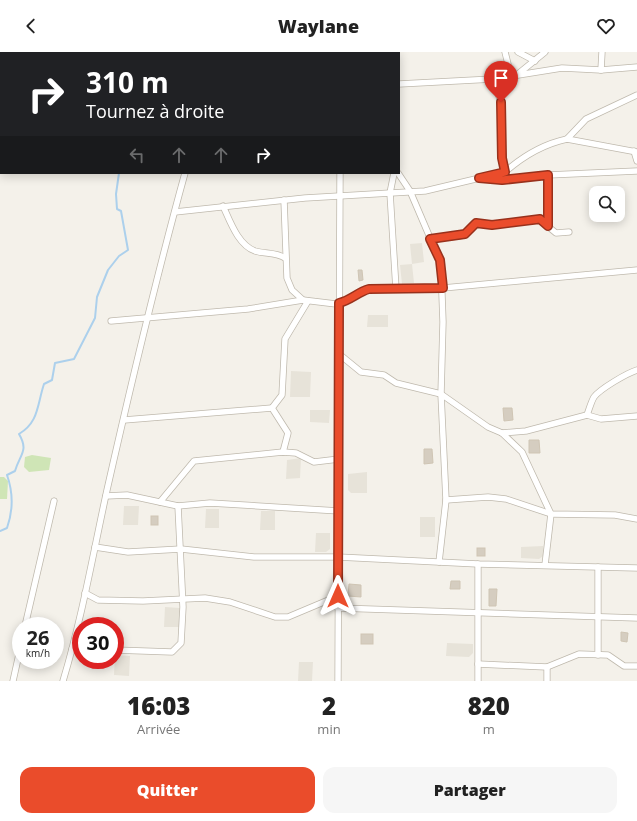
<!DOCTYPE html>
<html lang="fr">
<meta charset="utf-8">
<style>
body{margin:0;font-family:"Open Sans",sans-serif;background:#f6f6f6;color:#222;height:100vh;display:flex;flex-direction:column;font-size:15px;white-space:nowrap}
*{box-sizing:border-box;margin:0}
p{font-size:13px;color:#767676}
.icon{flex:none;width:22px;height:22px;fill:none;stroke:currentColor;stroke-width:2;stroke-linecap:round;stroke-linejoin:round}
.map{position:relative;height:629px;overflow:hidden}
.side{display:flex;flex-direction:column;background:#fff;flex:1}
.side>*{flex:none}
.hud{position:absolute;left:0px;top:0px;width:400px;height:122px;box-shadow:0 2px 10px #0003;background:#202124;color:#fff;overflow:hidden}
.fabs{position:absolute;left:589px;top:134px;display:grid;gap:8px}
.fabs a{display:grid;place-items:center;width:36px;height:36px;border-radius:8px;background:#fff;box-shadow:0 2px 10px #0003;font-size:20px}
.speed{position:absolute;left:12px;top:565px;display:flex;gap:8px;font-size:20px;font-weight:700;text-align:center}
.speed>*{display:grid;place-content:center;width:52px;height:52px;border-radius:50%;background:#fff;box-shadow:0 2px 10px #0003;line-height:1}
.speed small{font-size:10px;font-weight:400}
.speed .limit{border:6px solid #d22;background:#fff;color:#111}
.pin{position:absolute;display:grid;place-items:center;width:34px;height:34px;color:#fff;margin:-41px -17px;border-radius:50% 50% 50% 0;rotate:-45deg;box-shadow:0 0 4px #0007}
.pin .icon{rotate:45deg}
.me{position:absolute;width:44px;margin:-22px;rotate:0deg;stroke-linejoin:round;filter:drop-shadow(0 0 3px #0008)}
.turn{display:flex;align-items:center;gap:14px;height:84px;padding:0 20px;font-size:18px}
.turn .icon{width:52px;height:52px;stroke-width:2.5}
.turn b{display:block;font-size:28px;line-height:34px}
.lanes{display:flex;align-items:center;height:38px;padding:0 20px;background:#0003;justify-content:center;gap:20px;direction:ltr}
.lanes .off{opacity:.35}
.eta{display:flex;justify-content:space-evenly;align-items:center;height:68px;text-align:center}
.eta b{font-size:24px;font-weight:800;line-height:28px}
.cta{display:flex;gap:8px;margin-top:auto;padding:8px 20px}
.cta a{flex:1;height:46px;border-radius:12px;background:#ea4c2b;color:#fff;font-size:16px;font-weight:800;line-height:46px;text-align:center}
.cta a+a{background:#f6f6f6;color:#222}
header{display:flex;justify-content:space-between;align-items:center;height:52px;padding:0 20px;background:#fff;font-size:18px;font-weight:800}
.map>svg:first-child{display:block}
</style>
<header><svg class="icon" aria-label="back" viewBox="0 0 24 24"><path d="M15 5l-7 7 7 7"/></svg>Waylane<svg class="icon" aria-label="heart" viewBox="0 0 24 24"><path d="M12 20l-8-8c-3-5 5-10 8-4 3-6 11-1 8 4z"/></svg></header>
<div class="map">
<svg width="637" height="629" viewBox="0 0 637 629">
<rect width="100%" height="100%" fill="#f4f1ea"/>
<g fill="#e7e3d9">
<path d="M422,191L424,210L412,212L414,231L402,232L400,213L412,212L410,192Z"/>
<path d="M368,263H388V275H367Z"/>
<path d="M291,319L311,320L310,345H290Z"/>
<path d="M310,358H330L329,371L310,370Z"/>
<path d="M301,406L300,426L286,427L287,408Z"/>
<path d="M367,420V441H351L348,438V422Z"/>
<path d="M124,454H139L138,473H123Z"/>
<path d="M206,457H219V476H205Z"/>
<path d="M261,459H275V478H260Z"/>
<rect x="420" y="465" width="15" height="20"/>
<path d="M316,481H330V497L326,500H315Z"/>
<path d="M543,494V504L539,507L521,506V495Z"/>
<path d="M165,555L180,556L179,575H164Z"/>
<path d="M447,591L473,592V601L469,605L446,604Z"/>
<path d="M115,603L130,604L129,624L114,623Z"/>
<path d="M299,610H313L312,629H284H298Z"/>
</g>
<g fill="#cfe5b6">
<path d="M32,403L51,406L49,418L29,420L24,415L25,405Z"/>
<path d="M0,425H4L8,429L7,447H0Z"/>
</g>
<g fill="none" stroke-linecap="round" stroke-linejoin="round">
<g stroke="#acd0ec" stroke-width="2">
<path d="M171,1V0"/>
<path d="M0,479L7,476C13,459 13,440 7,423L15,419C20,402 29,399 19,382C39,370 37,353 44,332L52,328L55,311L74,307L95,266L97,245L108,218L119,204L128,198L121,159L117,157L116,142L119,121"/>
</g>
</g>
<g fill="#d5cdc0" stroke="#cfc5b4">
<path d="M358,218H362L363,228L359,229Z"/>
<path d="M503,356H512L513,368L504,369Z"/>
<path d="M529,388H539L540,401H529Z"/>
<path d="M424,397H432L433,411L424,412Z"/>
<rect x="151" y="464" width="7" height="9"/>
<rect x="477" y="496" width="8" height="8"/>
<path d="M451,529H460V537H450Z"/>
<path d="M349,532L361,533V545L348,544Z"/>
<path d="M489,537H497L496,554H489Z"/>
<path d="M621,580L628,581L627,590L621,589Z"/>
<rect x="361" y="582" width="12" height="10"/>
</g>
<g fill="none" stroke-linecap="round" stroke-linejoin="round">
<g stroke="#bfb9ad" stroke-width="7">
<g id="minor">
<path d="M518,0L535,9"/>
<path d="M71,1V0"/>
<path d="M340,1V0"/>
<path d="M395,1V0"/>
<path d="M601,18L602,0"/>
<path d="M518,22L545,0"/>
<path d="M499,26L508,12L505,0"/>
<path d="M493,27L501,50L502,106L505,120"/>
<path d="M399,32L493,27L562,16L601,18L637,15"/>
<path d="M0,73H1"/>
<path d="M567,87L586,67L637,43"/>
<path d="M634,99L637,109"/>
<path d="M394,121L390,141L396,237"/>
<path d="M398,121L410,139L440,209L441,216L443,270L441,342L446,448L439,510"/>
<path d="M548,123V174"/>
<path d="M485,127L502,129L548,123L637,119"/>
<path d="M284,148L287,226L292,238L303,248"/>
<path d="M223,154C230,169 238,193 255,199C265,202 276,200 285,206"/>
<path d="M175,160L305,146L425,139L505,120C522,105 544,92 567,87L637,100"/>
<path d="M430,187L460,184L467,181L476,171L492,173L539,167L556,181L569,180"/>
<path d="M111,269L248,257L303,248L336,252L349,248L361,239L369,237L443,236L637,218"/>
<path d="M339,302L361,320L384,323L396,331L441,342L488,375L502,381L522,400L551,462L545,513"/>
<path d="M587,363C589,358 591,350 594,345C600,337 627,321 637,318"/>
<path d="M124,368L272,356"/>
<path d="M502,381L526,379L587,363L601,367L637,364"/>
<path d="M283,400L288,381L272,356L282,343L285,287L308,249"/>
<path d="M106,444L127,443L178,454L210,451L339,459"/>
<path d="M446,448L488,445L506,447L551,462L615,463L637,467"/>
<path d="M160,450L194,409L283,400L296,401L314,410L339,407"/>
<path d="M95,495L128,500L181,497L254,505H338L478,512L637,516"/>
<path d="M478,512V629"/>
<path d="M598,515V603"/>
<path d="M85,541L98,548L143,549L205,546L230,550L275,565H288L338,544"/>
<path d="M338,556L637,566"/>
<path d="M25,574L54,449"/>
<path d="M72,597H81"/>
<path d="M115,598L172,600L181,591L183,555L178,454"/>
<path d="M478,612L547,615L579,602L608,603L624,614H637"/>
<path d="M13,629L21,593"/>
<path d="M63,629C82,566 93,502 107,438C131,332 156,226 185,121"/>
<path d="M338,629L340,121"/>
<path d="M547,629V615"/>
</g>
</g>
<use href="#minor" stroke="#fff" stroke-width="5.5"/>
</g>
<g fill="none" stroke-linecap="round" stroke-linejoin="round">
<g stroke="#98311c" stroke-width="10">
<path id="route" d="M338,544L339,251C351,248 358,240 369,237L443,236L440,208L430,187L465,182L476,171L492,173L540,167L548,174V123L502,128L479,126L505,120L502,106L501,50"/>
</g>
<use href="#route" stroke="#ea4c2b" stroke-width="7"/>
</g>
</svg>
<div class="fabs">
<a><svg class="icon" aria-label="search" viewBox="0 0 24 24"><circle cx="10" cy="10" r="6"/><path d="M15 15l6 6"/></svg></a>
</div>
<div class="speed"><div>26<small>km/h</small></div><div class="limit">30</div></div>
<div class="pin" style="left:501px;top:50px;background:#d93025"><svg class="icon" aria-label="arrive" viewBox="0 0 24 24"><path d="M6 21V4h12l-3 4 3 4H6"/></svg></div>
<svg class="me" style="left:338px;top:544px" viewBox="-20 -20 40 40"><path d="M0-17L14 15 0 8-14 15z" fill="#ea4c2b" stroke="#fff" stroke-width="4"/></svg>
<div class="hud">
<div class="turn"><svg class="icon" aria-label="right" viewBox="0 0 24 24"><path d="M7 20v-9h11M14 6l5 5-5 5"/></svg><div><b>310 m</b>Tournez à droite</div></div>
<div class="lanes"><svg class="icon off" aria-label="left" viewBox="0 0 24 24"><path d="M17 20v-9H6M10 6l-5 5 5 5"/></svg><svg class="icon off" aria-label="ahead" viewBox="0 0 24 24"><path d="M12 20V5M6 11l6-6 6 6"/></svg><svg class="icon off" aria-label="ahead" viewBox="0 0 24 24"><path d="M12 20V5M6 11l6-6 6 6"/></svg><svg class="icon" aria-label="right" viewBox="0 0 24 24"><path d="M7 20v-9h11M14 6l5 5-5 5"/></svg></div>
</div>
</div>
<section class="side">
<div class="eta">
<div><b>16:03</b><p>Arrivée</p></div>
<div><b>2</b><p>min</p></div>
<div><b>820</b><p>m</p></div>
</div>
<div class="cta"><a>Quitter</a><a>Partager</a></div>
</section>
